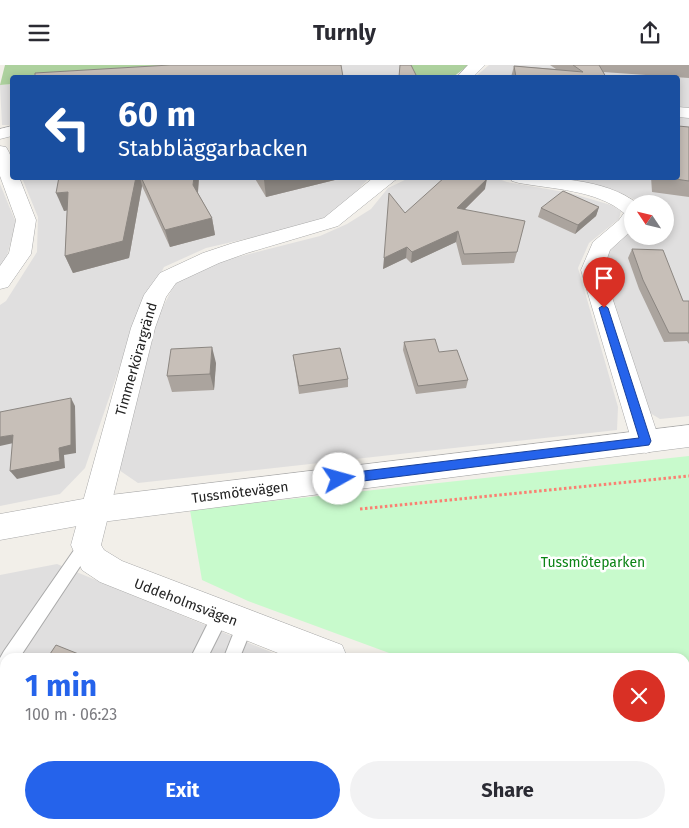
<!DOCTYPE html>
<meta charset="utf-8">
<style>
body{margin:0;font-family:"Fira Sans",sans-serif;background:#f2f2f3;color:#2b2b33;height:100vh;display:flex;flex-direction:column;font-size:19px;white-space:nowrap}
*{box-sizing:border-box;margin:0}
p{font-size:16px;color:#7c7c81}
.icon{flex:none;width:28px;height:28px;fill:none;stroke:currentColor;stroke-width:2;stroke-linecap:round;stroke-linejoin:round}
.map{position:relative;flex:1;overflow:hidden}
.details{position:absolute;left:0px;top:588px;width:690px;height:176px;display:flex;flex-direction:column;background:#fff;border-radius:15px 15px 0 0;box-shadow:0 2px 8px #0003}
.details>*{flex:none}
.top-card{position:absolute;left:10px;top:10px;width:670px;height:105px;border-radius:5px;box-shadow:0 2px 8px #0003;background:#1a4fa0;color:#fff;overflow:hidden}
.needle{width:32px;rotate:305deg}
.tools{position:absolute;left:624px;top:130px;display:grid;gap:10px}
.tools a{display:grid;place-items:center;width:50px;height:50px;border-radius:50%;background:#fff;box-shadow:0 2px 8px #0003;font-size:25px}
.pin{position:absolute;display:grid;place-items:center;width:42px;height:42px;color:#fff;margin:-51px -21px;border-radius:50% 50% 50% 0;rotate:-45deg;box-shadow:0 0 5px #0007}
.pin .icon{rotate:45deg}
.me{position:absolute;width:55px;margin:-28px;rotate:83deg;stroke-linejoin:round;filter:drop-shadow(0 0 4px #0008)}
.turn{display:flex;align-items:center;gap:18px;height:105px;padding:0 25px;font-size:22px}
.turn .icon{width:65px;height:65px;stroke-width:2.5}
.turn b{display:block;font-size:35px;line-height:42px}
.round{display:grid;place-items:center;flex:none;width:52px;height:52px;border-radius:26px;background:#f2f2f3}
.headline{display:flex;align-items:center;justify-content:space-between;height:85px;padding:0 25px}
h1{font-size:30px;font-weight:700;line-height:38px;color:#2563eb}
.cta{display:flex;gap:10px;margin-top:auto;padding:10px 25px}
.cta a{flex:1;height:58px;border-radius:30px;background:#2563eb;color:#fff;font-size:20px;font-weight:700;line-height:58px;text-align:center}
.cta a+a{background:#f2f2f3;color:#2b2b33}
header{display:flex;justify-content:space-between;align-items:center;height:65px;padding:0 25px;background:#fff;font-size:22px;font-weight:700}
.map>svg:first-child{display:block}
</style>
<header><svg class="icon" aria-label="menu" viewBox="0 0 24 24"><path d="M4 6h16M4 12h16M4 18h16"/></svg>Turnly<svg class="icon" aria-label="share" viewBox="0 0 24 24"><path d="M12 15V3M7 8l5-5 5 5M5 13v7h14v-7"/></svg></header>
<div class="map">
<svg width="689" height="763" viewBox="0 0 689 763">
<rect width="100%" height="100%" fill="#f2efe9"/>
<g fill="#e0dfdf">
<path d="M253,0H405L415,12H82Z"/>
<path d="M489,0H689V43L678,42V12H475Z"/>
<path d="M12,19V60H2L0,20Z"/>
<path d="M678,51L689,52V351L660,354L645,345L602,206L607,187L632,165V171H665V139H644L612,124L545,113L678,112Z"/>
<path d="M22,113H369L338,146L311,159L206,183L164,202L133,263L85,403L60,429L0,441V240L6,236L37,187L38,152Z"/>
<path d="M409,113H496L507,117L570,128L611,140L621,146L619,154L589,178L578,203L618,342L617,365L138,418L116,403L154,260L176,216L214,198L320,171L347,159L371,144L388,123Z"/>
<path d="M0,119L16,158L6,194L0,201Z"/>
<path d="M57,499L283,592H5V759L685,758L689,760V763H0V510Z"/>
</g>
<g fill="#add19e">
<path d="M5,0H253L82,12H12V19L0,20Z"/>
<path d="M405,0H469L453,12H416Z"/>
</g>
<path fill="#c8facc" d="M689,391V700L685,699V592H400L248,536L202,515L190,445Z"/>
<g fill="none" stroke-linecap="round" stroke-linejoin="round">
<g stroke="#a9a9a9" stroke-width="2">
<g id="service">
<path d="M86,473L91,475L94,480L91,485L20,592H5V614L0,616V593L4,586L81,475Z"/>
<path d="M221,542L227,544L229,550L208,592H191L215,544Z"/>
<path d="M245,552L251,554L253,560L240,592H224L239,554Z"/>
<path d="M0,736L5,738V759L0,757Z"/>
<path d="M11,759H36L38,763H13Z"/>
<path d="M106,759H126L124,763H104Z"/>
<path d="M155,759H175L173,763H153Z"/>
</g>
</g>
<g stroke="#a9a9a9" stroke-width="1">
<g id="minor">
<path d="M468,0H485L473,12H457Z"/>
<path d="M678,42L689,43V53L678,52Z"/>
<path d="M12,61V71L0,74V64Z"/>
<path d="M0,81L6,82C13,92 12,101 12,112H19L36,155L31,189L8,222L0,224V201L9,188L16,155L0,111Z"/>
<path d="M399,112L338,161L247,188L219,198L176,218L166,232L155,263L101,480L104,485L122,496L342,580L347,592H288L100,517L82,505L71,480L131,263L144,230L160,208L203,188L233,178L324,153L373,113Z"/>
<path d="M510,112C548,112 606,113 638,139H632V165L610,185L603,205L660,377L656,385L646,388L636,385L632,377L581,205L593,177L619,155L624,148C597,125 552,124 519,118L512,116Z"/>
<path d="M685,707L689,708V746L685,745Z"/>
</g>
</g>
<g stroke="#a9a9a9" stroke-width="1">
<path id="tertiary" d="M689,360V382L94,458L0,475V449L94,432Z"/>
</g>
<path stroke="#fa8072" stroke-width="3" stroke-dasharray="2.5 2.5" stroke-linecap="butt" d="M360,444L689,411"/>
<use href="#service" fill="#fff" fill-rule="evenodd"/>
<use href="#minor" fill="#fff" fill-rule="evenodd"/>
<use href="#tertiary" fill="#fff" fill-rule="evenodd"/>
</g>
<g fill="#aba49e">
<path d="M550,0H689V13L603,7L606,12H511L514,1L556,4Z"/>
<path d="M689,62V132L652,127L651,112H678Z"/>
<path d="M59,112H199L198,128L212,153L215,170L170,182L142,121L129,193L73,208L65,191L67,145L64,146Z"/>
<path d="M254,112H347L266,132Z"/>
<path d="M485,124L464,145L517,187L514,198L462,200L456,177L411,198L406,193L383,204L405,148Z"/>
<path d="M599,142L596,151L575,169L538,152L541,143Z"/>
<path d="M632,184L683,236H689V279L687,276L664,277L639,224L628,193Z"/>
<path d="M404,277L439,287L468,315L466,323L416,329L403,285Z"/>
<path d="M293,290L348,314V322L299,329Z"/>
<path d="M216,298L214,325L172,327L167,311Z"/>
</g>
<g fill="#8b8681">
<path d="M136,112H140L142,121L129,193L73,208L65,191Z"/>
<path d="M194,112H199L197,137L193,120Z"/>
<path d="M275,112H347L266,132L264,115Z"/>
<path d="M487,114L485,124L455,154L457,143Z"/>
<path d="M68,127L75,144L64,146L56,128Z"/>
<path d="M599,142L596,151L575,169L578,160Z"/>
<path d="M212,153L215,170L170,182L165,165Z"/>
<path d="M458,166L456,177L411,198L412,187Z"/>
<path d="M407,182L406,193L383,204L384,193Z"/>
<path d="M212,282L216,298L214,325L210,309Z"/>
<path d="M71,333L75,341L76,388L64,390L65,403L17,414L10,406L59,383Z"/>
<path d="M13,370L18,377L0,381V372Z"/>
<path d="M282,759H285L284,763H281Z"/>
</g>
<g fill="#c7bfb8" stroke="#8b8681">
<path d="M170,0H341L343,12H35V8Z"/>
<path d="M400,0H411L417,12H399Z"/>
<path d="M573,0H599L606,12H516L514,1L583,7Z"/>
<path d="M678,61L689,62V116L662,112H678Z"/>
<path d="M59,112H136L123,176L65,191L68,127L56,128Z"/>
<path d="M141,112H194L193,120L212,153L165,165Z"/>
<path d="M262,112H275L264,115Z"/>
<path d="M445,112H484L487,114L457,143L525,156L517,187L464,189L458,166L412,187L407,182L384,193L389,128L405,148Z"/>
<path d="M563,126L599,142L578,160L541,143Z"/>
<path d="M632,184L663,185L683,236H689V268H669L643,215Z"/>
<path d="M435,274L439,287L457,285L468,315L418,321L404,277Z"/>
<path d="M212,282L210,309L167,311L171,284Z"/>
<path d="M340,283L348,314L299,321L293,290Z"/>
<path d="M71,333V380L59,383L60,396L10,406L13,370L0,372V347Z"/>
<path d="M56,580L86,592H48Z"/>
<path d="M5,659V679L0,677V667Z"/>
<path d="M181,759H282L281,763H179Z"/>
</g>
<path fill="#2563eb" stroke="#184099" d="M604,240L608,243L651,376L649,380L339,419L335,418L333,414L339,409L639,373L599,243Z"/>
<g text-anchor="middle" stroke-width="5" stroke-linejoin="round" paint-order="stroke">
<g font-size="14" fill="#222" stroke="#fff">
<text transform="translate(136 294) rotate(-74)" y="5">Timmerkörargränd</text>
<text transform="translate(240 427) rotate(-7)" y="5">Tussmötevägen</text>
<text transform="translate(186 537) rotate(21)" y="5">Uddeholmsvägen</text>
</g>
<g font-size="14" fill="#0c8416" stroke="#fff">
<text x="593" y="502">Tussmöteparken</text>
</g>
</g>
</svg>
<div class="tools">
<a><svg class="needle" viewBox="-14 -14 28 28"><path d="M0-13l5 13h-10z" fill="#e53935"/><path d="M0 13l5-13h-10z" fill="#7c7c81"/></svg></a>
</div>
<div class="pin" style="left:604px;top:243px;background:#d93025"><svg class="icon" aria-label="arrive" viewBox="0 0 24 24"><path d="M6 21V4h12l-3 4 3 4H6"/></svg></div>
<svg class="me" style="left:339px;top:414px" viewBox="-20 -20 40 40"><circle r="19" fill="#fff"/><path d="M0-13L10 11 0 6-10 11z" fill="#2563eb"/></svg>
<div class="top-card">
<div class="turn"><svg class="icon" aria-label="left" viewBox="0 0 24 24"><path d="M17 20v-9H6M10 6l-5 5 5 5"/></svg><div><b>60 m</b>Stabbläggarbacken</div></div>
</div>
<section class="details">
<div class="headline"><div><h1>1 min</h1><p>100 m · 06:23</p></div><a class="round" style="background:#d93025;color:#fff"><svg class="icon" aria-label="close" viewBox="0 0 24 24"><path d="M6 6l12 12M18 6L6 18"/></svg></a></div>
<div class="cta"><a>Exit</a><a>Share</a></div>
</section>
</div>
